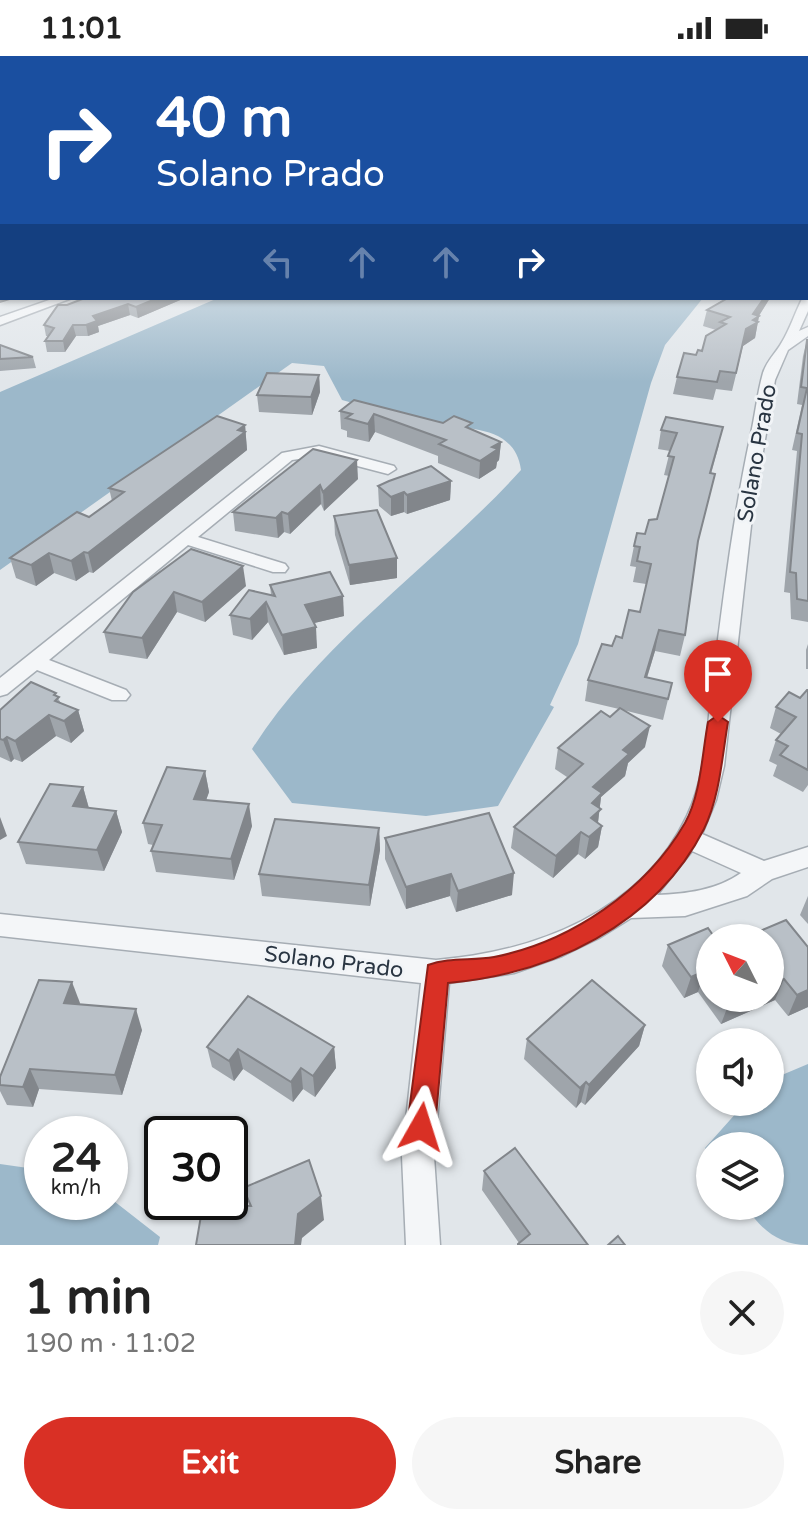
<!DOCTYPE html>
<meta charset="utf-8">
<style>
body{margin:0;font-family:"Varela Round",sans-serif;background:#f6f6f6;color:#222;height:100vh;display:flex;flex-direction:column;font-size:30px;white-space:nowrap}
*{box-sizing:border-box;margin:0}
p{font-size:26px;color:#767676}
.icon{flex:none;width:44px;height:44px;fill:none;stroke:currentColor;stroke-width:2;stroke-linecap:round;stroke-linejoin:round}
.map{position:relative;height:1189px;overflow:hidden}
.sheet{display:flex;flex-direction:column;background:#fff;flex:1}
.sheet>*{flex:none}
.hud{position:absolute;left:0px;top:0px;width:808px;height:244px;box-shadow:0 2px 6px #0004;background:#1a4fa0;color:#fff;overflow:hidden}
.needle{width:52px;rotate:312deg}
.tools{position:absolute;left:696px;top:868px;display:grid;gap:16px}
.tools a{display:grid;place-items:center;width:88px;height:88px;border-radius:50%;background:#fff;box-shadow:0 2px 6px #0004;font-size:40px}
.speed{position:absolute;left:24px;top:1060px;display:flex;gap:16px;font-size:40px;font-weight:700;text-align:center}
.speed>*{display:grid;place-content:center;width:104px;height:104px;border-radius:50%;background:#fff;box-shadow:0 2px 6px #0004;line-height:1}
.speed small{font-size:20px;font-weight:400}
.speed .limit{border:4px solid #111;border-radius:12px;background:#fff;color:#111}
.pin{position:absolute;display:grid;place-items:center;width:68px;height:68px;color:#fff;margin:-82px -34px;border-radius:50% 50% 50% 0;rotate:-45deg;box-shadow:0 0 8px #0007}
.pin .icon{rotate:45deg}
.me{position:absolute;width:88px;margin:-44px;rotate:6deg;stroke-linejoin:round;filter:drop-shadow(0 0 6px #0008)}
.turn{display:flex;align-items:center;gap:28px;height:168px;padding:0 24px;font-size:36px}
.turn .icon{width:104px;height:104px;stroke-width:2.5}
.turn b{display:block;font-size:56px;line-height:68px}
.lanes{display:flex;align-items:center;height:76px;padding:0 24px;background:#0003;justify-content:center;gap:40px;direction:ltr}
.lanes .off{opacity:.35}
.round{display:grid;place-items:center;flex:none;width:84px;height:84px;border-radius:42px;background:#f6f6f6}
.headline{display:flex;align-items:center;justify-content:space-between;height:136px;padding:0 24px}
h1{font-size:48px;font-weight:700;line-height:60px}
.cta{display:flex;gap:16px;margin-top:auto;padding:16px 24px}
.cta a{flex:1;height:92px;border-radius:48px;background:#d93025;color:#fff;font-size:32px;font-weight:700;line-height:92px;text-align:center}
.cta a+a{background:#f6f6f6;color:#222}
.status{display:flex;justify-content:space-between;align-items:center;height:56px;padding:0 40px;background:#fff;direction:ltr}
.status svg{height:22px;fill:currentColor}
.map>svg:first-child{display:block}
</style>
<div class="status"><b>11:01</b><svg viewBox="0 0 49 12"><path d="M0 12V9h3v3zM5 12V6h3v6zM10 12V3h3v9zM15 12V0h3v12zM26 1h20v11H26zM47 4h2v5h-2z"/></svg></div>
<div class="map">
<svg width="808" height="1189" viewBox="0 0 808 1189">
<rect width="100%" height="100%" fill="#e1e6ea"/>
<g fill="#9cb8ca">
<path d="M218,242H703L665,289L651,327L578,588L550,649L554,651L498,750L426,760L292,747L252,693C322,583 435,509 521,414C515,368 466,374 432,367C402,361 372,352 342,344L324,310L292,307L0,514V336Z"/>
<path d="M808,1008V1189C778,1189 761,1173 745,1150H770V1090H710V1099L705,1092L746,1046H770V1024Z"/>
<path d="M0,1108L42,1114V1146H110V1142L160,1181L158,1189H0Z"/>
</g>
<g fill="none" stroke-linecap="round" stroke-linejoin="round">
<g stroke="#a6adb4" stroke-width="3">
<g id="minor">
<path d="M808,239V255L799,275L808,271V280L788,294L775,324L752,461L724,710L716,744L702,778L764,805L808,791V811L772,823L747,840L685,860L631,862L599,882L562,900L514,917L449,927L434,1100L440,1189H406L402,1100L421,927L0,880V858L436,904C535,896 642,856 687,760C707,718 707,668 713,623C723,543 733,462 750,382C755,361 757,338 763,317C767,304 776,297 782,286C789,275 795,257 802,243ZM692,795L741,817C717,834 686,838 657,839Z"/>
<path d="M55,242H72L0,269V261Z"/>
<path d="M319,390L394,410L396,413L388,418L319,400L292,404L198,481L285,508L288,512L285,516H273L188,489L49,604L126,634L130,639L126,644H112L37,614L7,638L0,640V622L282,397Z"/>
</g>
</g>
<use href="#minor" fill="#f4f6f8" fill-rule="evenodd"/>
</g>
<g fill="#9fa5ab">
<path d="M185,242L138,262L130,259L98,270L99,276L88,280H76L65,296H47L45,285L48,280H46L44,269L58,249Z"/>
<path d="M726,242H770L759,260L755,282L743,290L732,335L716,333L713,344L673,338L677,321L696,299L702,295L716,274L703,270L707,254Z"/>
<path d="M807,284H808V566L791,563L790,537L784,536L797,395L792,394L802,349L797,348L803,300Z"/>
<path d="M0,289L33,301L36,312L0,315Z"/>
<path d="M319,319L320,336L312,359L259,356L257,339Z"/>
<path d="M354,344L472,374L501,386L499,404L497,406L496,412L479,423L438,407V400L375,376L369,386L347,381V375L341,373L340,355Z"/>
<path d="M666,361L719,389L711,418L697,490L685,579L680,600L655,595L647,622L672,627L663,664L623,654L645,691L628,707L625,720L601,741L598,767L602,770L598,791L585,803L578,798L553,822L511,792L514,771L567,721L555,713L558,692L610,661L619,653L585,645L588,624L612,590L622,582L640,556L646,528L633,526L636,511L630,510L634,490L657,463L669,420L664,419L670,395L658,393L661,374Z"/>
<path d="M245,369L247,394L93,517L89,516L76,525L54,517L36,530L16,522L10,502L89,461L112,445L109,432Z"/>
<path d="M313,393L358,423L324,455L321,448L290,478L284,476L278,482L235,475L233,456Z"/>
<path d="M451,425L450,444L407,458L404,456L391,460L379,450L378,430Z"/>
<path d="M334,460L397,502V522L350,529L335,479Z"/>
<path d="M270,529L344,560L314,567L317,592L284,599L268,566L252,584L233,579L230,559L271,539Z"/>
<path d="M246,530L205,566L177,556L147,603L109,597L104,576L133,536Z"/>
<path d="M808,588V613H806V594Z"/>
<path d="M808,634V729L803,736L773,720L777,709L769,705L776,684L781,678L770,672L776,651L800,642Z"/>
<path d="M57,641L61,647L78,654L84,675L71,687L56,680L22,706L14,703L11,706L0,701V654Z"/>
<path d="M205,715L209,736L206,744L252,770L234,824L156,816L151,795L153,789L148,788L143,767Z"/>
<path d="M83,731L89,752L116,755L122,776L104,815L26,808L18,786Z"/>
<path d="M379,772L380,794L370,850L262,840L259,818Z"/>
<path d="M385,782L512,839L456,856L450,840L406,853L385,803Z"/>
<path d="M808,840V868L800,859Z"/>
<path d="M786,864L808,951L788,960L775,944L721,968L698,936L684,942L662,910L668,889L710,882V942H770Z"/>
<path d="M80,947L79,949L142,974L122,1039L39,1033L33,1051L7,1049L0,1035V1021Z"/>
<path d="M645,969L639,990L585,1049L581,1046L576,1052L524,1003L527,983Z"/>
<path d="M207,991H334L336,1012L315,1041L303,1033L293,1046L243,1013L234,1025L212,1011Z"/>
<path d="M484,1115L588,1189H517L519,1187L482,1134Z"/>
</g>
<g fill="#82868b">
<rect x="0" y="171" width="2" height="13"/>
<path d="M2,235V242H16L0,247V236Z"/>
<path d="M158,242H185L138,262L136,251Z"/>
<path d="M764,242H770L758,261L759,260L755,282L743,290L746,273L753,258Z"/>
<path d="M128,248L130,259L98,270L99,276L88,280L86,269L93,260Z"/>
<path d="M73,269L76,280L65,296L63,285Z"/>
<path d="M319,319L320,336L312,359L311,341Z"/>
<path d="M374,358L375,376L369,386L368,368Z"/>
<path d="M245,369L247,394L93,517L88,497Z"/>
<path d="M501,386L499,404L497,406L496,412L479,423L480,405L492,391Z"/>
<path d="M357,404L358,423L324,455L323,436Z"/>
<path d="M451,425L450,444L407,458V439Z"/>
<path d="M320,429L321,448L290,478L288,458Z"/>
<path d="M404,436V456L391,460V441Z"/>
<path d="M282,456L284,476L278,482L276,462Z"/>
<path d="M84,496L89,516L76,525L71,505Z"/>
<path d="M49,497L54,517L36,530L31,509Z"/>
<path d="M397,502V522L350,529L349,509Z"/>
<path d="M243,510L246,530L205,566L202,546Z"/>
<path d="M174,536L177,556L147,603L142,582Z"/>
<path d="M343,540L344,560L306,569L305,549Z"/>
<path d="M266,546L268,566L252,584L250,563Z"/>
<path d="M316,571L317,592L284,599L282,579Z"/>
<path d="M659,574L655,595L642,637L645,621Z"/>
<path d="M78,654L84,675L71,687L64,665Z"/>
<path d="M49,659L56,680L22,706L15,685Z"/>
<path d="M650,670L645,691L628,707L625,720L601,741L597,774L602,770L598,791L585,803L589,782L593,731L623,694Z"/>
<path d="M7,681L14,703L11,706L3,684Z"/>
<path d="M205,715L209,736L199,764L194,743Z"/>
<path d="M83,731L89,753L73,750Z"/>
<path d="M249,748L252,770L234,824L231,803Z"/>
<path d="M116,755L122,776L104,815L97,794Z"/>
<path d="M0,761L7,780L0,784Z"/>
<path d="M379,772L380,794L370,850L369,829Z"/>
<path d="M581,776L578,798L553,822L556,800Z"/>
<path d="M514,817L512,839L456,856L458,835Z"/>
<path d="M451,818L450,840L406,853V831Z"/>
<path d="M705,915L698,936L684,942L691,921Z"/>
<path d="M784,923L775,944L721,968L729,947L740,942H770V929Z"/>
<path d="M72,926L80,947L73,968L64,947Z"/>
<path d="M808,934V951L788,960L797,939Z"/>
<path d="M136,953L142,974L122,1039L115,1019Z"/>
<path d="M645,969L639,990L585,1049L589,1029Z"/>
<path d="M334,991L336,1012L315,1041L313,1020Z"/>
<path d="M238,993L243,1013L234,1025L229,1005Z"/>
<path d="M301,1012L303,1033L293,1046L291,1026Z"/>
<path d="M30,1013L39,1033L33,1051L23,1031Z"/>
<path d="M586,1026L581,1046L576,1052L580,1032Z"/>
<path d="M321,1140L324,1164L302,1182L301,1189H295L298,1158Z"/>
</g>
<g fill="#b9c0c7" stroke="#82868b" stroke-width="2">
<rect x="0" y="159" width="2" height="12"/>
<path d="M2,214V235L0,236V215Z"/>
<path d="M85,242H158L136,251L128,248L93,260L97,265L86,269H73L63,285H45L54,272L44,269L58,249H67Z"/>
<path d="M728,242H764L753,258L759,260L753,264L758,266L746,273L736,317L720,315L717,326L677,321L684,297L696,299L698,294L702,295L706,280L726,268L720,266L730,261L707,254Z"/>
<path d="M807,284H808V545L797,543L796,517L790,516L802,378L797,377L807,332L801,331Z"/>
<path d="M0,289L33,301L0,303Z"/>
<path d="M267,317L319,319L311,341L257,339Z"/>
<path d="M354,344L443,367L454,360L472,367L466,371L501,386L492,391L498,393L480,405L439,388L446,384L374,358L368,368L346,362L352,358L340,355Z"/>
<path d="M217,360L245,369L238,374L245,376L88,497L84,496L71,505L49,497L31,509L10,502L77,456L89,461L124,436L109,432Z"/>
<path d="M666,361L723,371L710,417L715,418L698,485L685,579L659,574L645,621L672,627L668,643L588,624L602,588L612,590L616,580L622,582L629,554L640,556L651,508L637,505L640,491L634,490L637,477L645,478L649,464L657,463L674,401L668,400L677,377L661,374Z"/>
<path d="M313,393L357,404L323,436L320,429L288,458L282,456L276,462L233,456Z"/>
<path d="M431,410L451,425L407,439L404,436L391,441L378,430L389,425Z"/>
<path d="M377,454L397,502L349,509L334,460Z"/>
<path d="M191,493L243,510L202,546L174,536L142,582L104,576L133,536Z"/>
<path d="M330,516L343,540L305,549L316,571L282,579L266,546L250,563L230,559L249,534L275,540L270,529Z"/>
<path d="M31,626L56,637L54,639L59,641L55,645L78,654L64,665L49,659L15,685L7,681L3,684L0,683V654Z"/>
<path d="M807,634H808V714L780,699L788,690L776,684L796,661L776,651L789,636L800,642Z"/>
<path d="M620,652L650,670L623,694L629,698L593,731L602,737L592,747L601,753L591,762L602,770L589,781L581,776L556,800L514,771L583,708L558,692L601,655L610,661Z"/>
<path d="M167,711L205,715L194,743L249,748L231,803L151,795L162,769L143,767Z"/>
<path d="M50,728L83,731L73,750L116,755L97,794L18,786Z"/>
<path d="M489,757L514,817L458,835L451,818L406,831L385,782Z"/>
<path d="M275,763L379,772L369,829L259,818Z"/>
<path d="M786,864L808,891V934L797,939L784,923L770,929V882H743Z"/>
<path d="M708,872L715,882H710V921L705,915L691,921L668,889Z"/>
<path d="M39,924L72,926L64,947L136,953L115,1019L30,1013L23,1031L0,1029V1021Z"/>
<path d="M592,924L645,969L589,1029L586,1026L580,1032L527,983Z"/>
<path d="M248,940L334,991L313,1020L301,1012L291,1026L238,993L229,1005L207,991Z"/>
<path d="M725,942H740L729,947Z"/>
<path d="M515,1092L588,1189H518V1188L530,1178L484,1115Z"/>
<path d="M309,1104L321,1140L298,1158L295,1189H196L203,1148L251,1150L243,1132Z"/>
<path d="M618,1180L625,1189H608Z"/>
</g>
<linearGradient id="sky" x2="0" y2="1"><stop stop-color="#89b6dc"/><stop offset="0.49" stop-color="#f2f4f6"/><stop offset="1" stop-color="#f2f4f6" stop-opacity="0"/></linearGradient>
<rect width="808" height="326" fill="url(#sky)"/>
<path fill="#d93025" stroke="#8d1f18" stroke-width="2" d="M718,659L728,666C722,701 720,740 704,773C655,869 551,918 448,927L435,1071L431,1081L421,1085L411,1081L407,1071L428,909C449,901 472,905 494,901C570,886 646,835 685,767C701,738 702,698 708,666Z"/>
<g text-anchor="middle" stroke-width="6" stroke-linejoin="round" paint-order="stroke">
<g font-size="22" fill="#293542" stroke="#f1f4f7">
<text transform="translate(756 397) rotate(-80)" y="8">Solano Prado</text>
<text transform="translate(334 905) rotate(7)" y="8">Solano Prado</text>
</g>
</g>
</svg>
<div class="tools">
<a><svg class="needle" viewBox="-14 -14 28 28"><path d="M0-13l5 13h-10z" fill="#e53935"/><path d="M0 13l5-13h-10z" fill="#767676"/></svg></a>
<a><svg class="icon" aria-label="sound" viewBox="0 0 24 24"><path d="M4 9h4l5-4v14l-5-4H4zM17 9q2 3 0 6"/></svg></a>
<a><svg class="icon" aria-label="layers" viewBox="0 0 24 24"><path d="M12 4l9 5-9 5-9-5zM3 14l9 5 9-5"/></svg></a>
</div>
<div class="speed"><div>24<small>km/h</small></div><div class="limit">30</div></div>
<div class="pin" style="left:718px;top:666px;background:#d93025"><svg class="icon" aria-label="arrive" viewBox="0 0 24 24"><path d="M6 21V4h12l-3 4 3 4H6"/></svg></div>
<svg class="me" style="left:421px;top:1071px" viewBox="-20 -20 40 40"><path d="M0-17L14 15 0 8-14 15z" fill="#d93025" stroke="#fff" stroke-width="4"/></svg>
<div class="hud">
<div class="turn"><svg class="icon" aria-label="right" viewBox="0 0 24 24"><path d="M7 20v-9h11M14 6l5 5-5 5"/></svg><div><b>40 m</b>Solano Prado</div></div>
<div class="lanes"><svg class="icon off" aria-label="left" viewBox="0 0 24 24"><path d="M17 20v-9H6M10 6l-5 5 5 5"/></svg><svg class="icon off" aria-label="ahead" viewBox="0 0 24 24"><path d="M12 20V5M6 11l6-6 6 6"/></svg><svg class="icon off" aria-label="ahead" viewBox="0 0 24 24"><path d="M12 20V5M6 11l6-6 6 6"/></svg><svg class="icon" aria-label="right" viewBox="0 0 24 24"><path d="M7 20v-9h11M14 6l5 5-5 5"/></svg></div>
</div>
</div>
<section class="sheet">
<div class="headline"><div><h1>1 min</h1><p>190 m · 11:02</p></div><a class="round"><svg class="icon" aria-label="close" viewBox="0 0 24 24"><path d="M6 6l12 12M18 6L6 18"/></svg></a></div>
<div class="cta"><a>Exit</a><a>Share</a></div>
</section>
